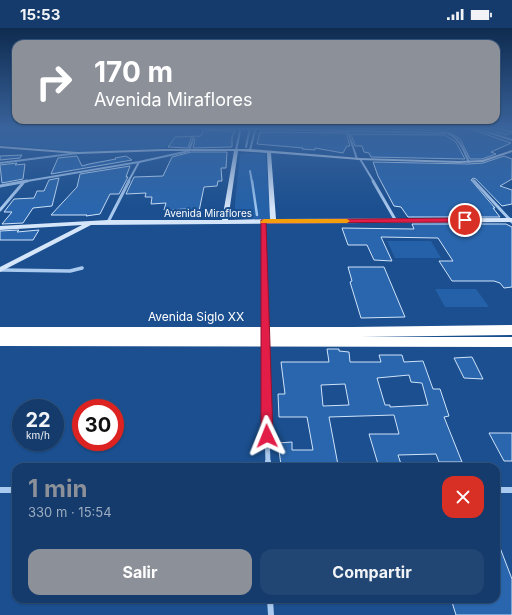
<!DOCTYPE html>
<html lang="es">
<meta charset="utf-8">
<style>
body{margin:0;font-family:Inter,sans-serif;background:#214673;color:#f1f3f6;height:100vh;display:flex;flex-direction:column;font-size:15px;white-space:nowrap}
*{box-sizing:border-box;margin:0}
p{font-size:13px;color:#9dadc1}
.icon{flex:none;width:22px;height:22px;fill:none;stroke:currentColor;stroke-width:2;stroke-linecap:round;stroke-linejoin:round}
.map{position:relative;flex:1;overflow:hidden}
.side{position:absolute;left:12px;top:435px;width:488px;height:140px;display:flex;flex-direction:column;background:#143b6b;border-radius:12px;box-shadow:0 1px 3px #0004,0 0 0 1px #33557e}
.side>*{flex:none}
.top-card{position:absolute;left:12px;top:12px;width:488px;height:84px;border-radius:12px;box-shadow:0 1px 3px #0004,0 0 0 1px #33557e;background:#8c9099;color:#fff;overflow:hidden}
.speed{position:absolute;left:12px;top:371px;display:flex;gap:8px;font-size:20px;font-weight:700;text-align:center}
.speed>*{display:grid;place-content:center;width:52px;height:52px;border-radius:50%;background:#143b6b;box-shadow:0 1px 3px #0004,0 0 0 1px #33557e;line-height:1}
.speed small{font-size:10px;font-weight:400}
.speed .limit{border:6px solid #d22;background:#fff;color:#111}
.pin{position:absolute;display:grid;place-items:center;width:34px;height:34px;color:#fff;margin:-17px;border:2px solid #fff;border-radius:50%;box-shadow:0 1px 4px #0007}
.me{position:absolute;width:44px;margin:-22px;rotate:358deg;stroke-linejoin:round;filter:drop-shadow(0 0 3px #0008)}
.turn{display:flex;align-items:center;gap:14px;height:84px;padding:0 16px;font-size:18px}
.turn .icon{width:52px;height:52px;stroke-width:2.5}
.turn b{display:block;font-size:28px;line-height:34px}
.round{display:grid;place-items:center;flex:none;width:42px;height:42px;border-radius:12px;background:#214673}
.summary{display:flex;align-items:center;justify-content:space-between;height:68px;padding:0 16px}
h1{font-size:24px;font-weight:700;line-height:30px;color:#8c9099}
.cta{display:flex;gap:8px;margin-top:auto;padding:8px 16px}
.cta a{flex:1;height:46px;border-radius:12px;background:#8c9099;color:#fff;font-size:16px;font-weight:700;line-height:46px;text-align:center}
.cta a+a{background:#214673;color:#f1f3f6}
.status{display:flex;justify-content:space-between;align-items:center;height:28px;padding:0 20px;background:#143b6b;direction:ltr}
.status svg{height:11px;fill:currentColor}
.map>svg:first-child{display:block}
</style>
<div class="status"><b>15:53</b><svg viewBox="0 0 49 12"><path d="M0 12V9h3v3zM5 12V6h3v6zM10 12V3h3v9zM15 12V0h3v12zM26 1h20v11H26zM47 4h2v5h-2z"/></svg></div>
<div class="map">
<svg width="512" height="587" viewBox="0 0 512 587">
<rect width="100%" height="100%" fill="#1b4f8f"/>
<g fill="#2461a8">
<path d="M0,99H203L199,108H175L165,120L86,124L0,117Z"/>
<path d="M245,125L266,126L270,191H244L235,187V175L240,127Z"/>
<path d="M387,213H431L441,230H395Z"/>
<path d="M435,261H476L489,279H445Z"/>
</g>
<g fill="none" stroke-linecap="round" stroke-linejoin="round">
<g stroke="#9cc4f0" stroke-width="2">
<path d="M246,119L250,99"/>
<path d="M250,143L252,154"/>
</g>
<path stroke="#9cc4f0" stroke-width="2.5" d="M252,153L257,187"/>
</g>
<g fill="#2a66ad" stroke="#cfe3fa" fill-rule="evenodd">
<path d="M470,99L471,101L511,115L491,124L496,126L482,131H470L460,111L447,103L349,100Z"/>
<path d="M481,99H495L512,104L506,107Z"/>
<path d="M203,102L235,103L232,109V119L193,120L195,111L193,109L191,110L188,120L168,119L175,109L201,108Z"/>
<path d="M260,104L346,105L350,118H347L343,125L315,120V122L302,121L303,120L257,116Z"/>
<path d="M351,106L445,107L456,114L465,131L371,129L369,125L364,124L362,118H355Z"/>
<path d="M191,124H227L226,140H221L222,153H218L217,158L204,159L198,188H185L188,181L164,182L166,175L151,176L152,169H145L146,165L126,166L134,149L163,148L172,129Z"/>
<path d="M22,127L20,130L0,132V128Z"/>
<path d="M77,128L82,138L89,136L116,131L115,130L126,128L132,132L51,146L58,130Z"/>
<path d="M504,128L512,131V151L500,158L512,162V176L502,178L476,151L473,150L471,152L495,180H493L500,189H408L401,179L394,178L378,148L373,134L469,136L483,135Z"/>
<path d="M17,135L15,137L25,136L23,151L2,155L0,137Z"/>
<path d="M130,138L126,149H128L119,166H110L100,186L86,188L87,187H51L77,159L80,146Z"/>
<path d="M59,150L52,178L33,180L23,195L2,196L12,184H4L14,171L34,170L37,163H44L49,152Z"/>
<path d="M412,196H506L512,199V259L504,260L500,255L494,253H452L439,233H453L438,210L381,209L392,233L374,232L367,217H348L342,200L414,201Z"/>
<path d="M19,202L17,204L39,202L33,212H0V203Z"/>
<path d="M348,239H384L405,289L361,290L350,254L352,253Z"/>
<path d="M327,321H339V323L349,324L350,334H381L379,327H402L404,334L423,333L433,361H440L449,388L444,389L462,434H439L436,426L398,427L401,436H378L369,406H399L394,387L329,389L338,437H281L278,415L292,414V422H313L307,389H279L278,366H285L281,334H329ZM409,347L411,354L422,355L428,377L390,379V377H385L377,350ZM345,356L349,377L323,378L321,357Z"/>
<path d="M472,329L483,351L464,350L454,330Z"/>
<path d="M489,405H512V433H504Z"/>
<path d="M497,512L512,551V587H456L451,571H496Z"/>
</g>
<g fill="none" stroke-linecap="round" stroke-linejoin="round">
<g stroke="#a9c9ee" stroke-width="2">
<path d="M472,99L512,112"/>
<path d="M203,100L446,105C460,109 463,122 469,134"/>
<path d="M347,101L357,131"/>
<path d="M236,122L241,99"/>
<path d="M250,122L256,99"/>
<path d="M360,131L374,154"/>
<path d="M0,135L78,125"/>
<path d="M473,152L475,154"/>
<path d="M21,154L139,134L189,123L193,111"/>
<path d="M128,154L139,134"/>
</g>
<g stroke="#a9c9ee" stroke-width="3">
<path d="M373,153L396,193"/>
<path d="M474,153L512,194"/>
<path d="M0,158L27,153"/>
<path d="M0,182L23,155"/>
<path d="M108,194L129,153"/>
<path d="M263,194V225"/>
</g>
<g stroke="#a9c9ee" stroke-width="3.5">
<path d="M263,224L264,303"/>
<path d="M1,242L70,243L82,240"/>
<path d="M264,314V316"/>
</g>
<path stroke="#a9c9ee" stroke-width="5" d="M264,315L268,435"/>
<g stroke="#a9c9ee" stroke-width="6">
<path d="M268,434V439"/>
<path d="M0,462H16"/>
<path d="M496,462H512"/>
<path d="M270,571L271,587"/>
</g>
<path fill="#d6e6fa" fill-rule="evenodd" d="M0,118L78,124L163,121H250L360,130L459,133L482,132L512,122V124L483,134L459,135L360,132L271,125L276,191L512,190V194L91,197L0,244V239L82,197L0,202V198L108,192H222L234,123H163L78,126L0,120ZM238,123L267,125L270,191L228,192Z"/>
<path fill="#fff" fill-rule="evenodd" d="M512,297V307L361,309H512V319L0,318V299H353Z"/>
</g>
<linearGradient id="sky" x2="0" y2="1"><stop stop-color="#0f2b4f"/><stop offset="0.55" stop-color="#39639b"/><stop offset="1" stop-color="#39639b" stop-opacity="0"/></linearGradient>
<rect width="512" height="181" fill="url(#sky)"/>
<path fill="#e11d48" stroke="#92132f" d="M465,190L468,192L467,194L266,195L273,408L271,412L267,413L263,412L261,408V192Z"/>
<path fill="#f59e0b" d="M264,191H347L350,193L347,195H261L260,194Z"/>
<g text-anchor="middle" stroke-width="4" stroke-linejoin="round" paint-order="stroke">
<g font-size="10" fill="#fff" stroke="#1b4f8f">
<text x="208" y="189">Avenida Miraflores</text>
</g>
<g font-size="12" fill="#fff" stroke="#1b4f8f">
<text x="196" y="293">Avenida Siglo XX</text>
</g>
</g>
</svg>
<div class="speed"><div>22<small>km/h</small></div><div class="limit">30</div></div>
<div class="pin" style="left:465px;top:192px;background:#d93025"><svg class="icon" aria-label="arrive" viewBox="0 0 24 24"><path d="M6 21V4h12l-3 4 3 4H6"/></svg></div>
<svg class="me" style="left:267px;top:408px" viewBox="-20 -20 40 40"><path d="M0-17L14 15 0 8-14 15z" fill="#e11d48" stroke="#fff" stroke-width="4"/></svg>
<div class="top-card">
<div class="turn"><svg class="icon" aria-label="right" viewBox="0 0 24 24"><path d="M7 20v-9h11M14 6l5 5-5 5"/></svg><div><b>170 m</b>Avenida Miraflores</div></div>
</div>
<section class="side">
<div class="summary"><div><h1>1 min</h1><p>330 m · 15:54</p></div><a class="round" style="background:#d93025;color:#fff"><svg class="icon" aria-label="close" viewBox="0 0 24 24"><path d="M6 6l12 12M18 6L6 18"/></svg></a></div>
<div class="cta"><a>Salir</a><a>Compartir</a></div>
</section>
</div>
